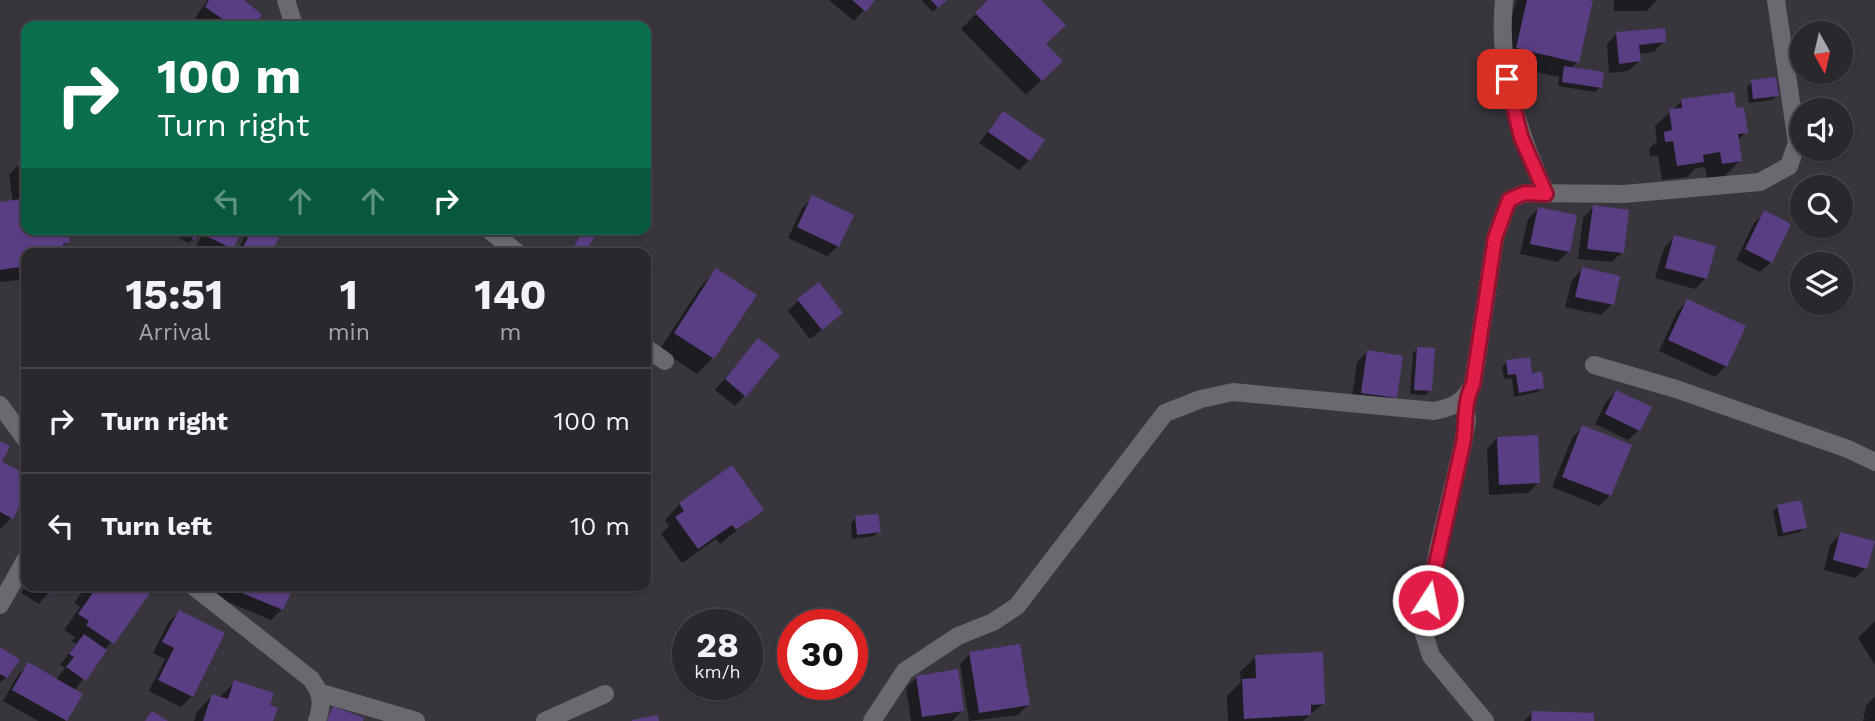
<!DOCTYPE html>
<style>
body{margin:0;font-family:"Work Sans",sans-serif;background:#323035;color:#f1f3f6;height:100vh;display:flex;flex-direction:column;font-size:26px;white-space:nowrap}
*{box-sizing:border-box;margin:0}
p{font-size:23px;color:#a5a6aa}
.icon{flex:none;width:38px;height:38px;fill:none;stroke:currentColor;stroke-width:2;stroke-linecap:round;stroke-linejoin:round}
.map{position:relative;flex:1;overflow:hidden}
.drawer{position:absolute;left:21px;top:248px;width:630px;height:343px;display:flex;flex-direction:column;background:#2a282d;border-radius:14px;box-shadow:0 2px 5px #0004,0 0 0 2px #464449}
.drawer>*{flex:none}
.guide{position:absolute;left:21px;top:21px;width:630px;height:214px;border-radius:14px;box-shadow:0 2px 5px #0004,0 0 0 2px #464449;background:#0b6e4f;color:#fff;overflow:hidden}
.needle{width:46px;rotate:172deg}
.controls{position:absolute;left:1790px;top:21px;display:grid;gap:14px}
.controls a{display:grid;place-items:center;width:63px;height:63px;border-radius:50%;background:#2a282d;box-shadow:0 2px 5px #0004,0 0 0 2px #464449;font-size:35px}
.speed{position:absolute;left:672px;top:609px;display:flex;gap:14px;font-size:35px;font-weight:700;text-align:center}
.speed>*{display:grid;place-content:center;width:91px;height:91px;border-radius:50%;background:#2a282d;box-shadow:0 2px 5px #0004,0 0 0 2px #464449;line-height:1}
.speed small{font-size:18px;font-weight:400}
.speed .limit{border:10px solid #d22;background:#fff;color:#111}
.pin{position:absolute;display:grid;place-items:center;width:60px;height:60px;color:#fff;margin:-30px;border-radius:14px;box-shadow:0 4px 10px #0006}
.me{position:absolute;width:77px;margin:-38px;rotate:11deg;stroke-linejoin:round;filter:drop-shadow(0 0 5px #0008)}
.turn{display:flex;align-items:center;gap:24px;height:147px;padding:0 21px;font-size:32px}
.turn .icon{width:91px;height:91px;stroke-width:2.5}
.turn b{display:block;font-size:49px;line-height:60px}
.lanes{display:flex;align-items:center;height:66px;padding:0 21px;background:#0003;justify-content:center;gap:35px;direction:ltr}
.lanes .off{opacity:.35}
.eta{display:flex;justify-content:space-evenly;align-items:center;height:119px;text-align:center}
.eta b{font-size:42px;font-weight:700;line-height:49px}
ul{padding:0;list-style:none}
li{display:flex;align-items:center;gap:21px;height:105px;padding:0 21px;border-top:2px solid #464449}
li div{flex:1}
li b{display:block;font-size:26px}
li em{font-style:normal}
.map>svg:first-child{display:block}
</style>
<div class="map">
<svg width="1875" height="721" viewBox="0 0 1875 721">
<rect width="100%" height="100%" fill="#38363c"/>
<g fill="#0007">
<path d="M208,0H242L260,15L252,26H208L195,18Z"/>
<path d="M829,0H873L854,21Z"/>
<path d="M921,0H945L933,12Z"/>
<path d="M990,0H1039L1044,44L1060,61L1026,95L961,29Z"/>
<path d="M1516,0H1591L1577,62L1570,69L1600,87L1595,92L1558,86L1559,77L1502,64Z"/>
<path d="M1614,0H1657L1647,11H1614Z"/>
<path d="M1617,33L1664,41L1654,52L1638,54L1639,61L1628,71L1609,73L1607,44Z"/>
<path d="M1752,82L1777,95L1772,100L1749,103L1747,87Z"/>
<path d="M1682,101L1734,110L1746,132L1737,141L1740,160L1725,176L1707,179L1705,167L1696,168L1687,177L1662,180L1658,155L1650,157L1649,149L1657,141L1655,126Z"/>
<path d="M1003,113L1029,160L1019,170L979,143Z"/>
<path d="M26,163V229L68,242L61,248L26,254V279L0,282V204L13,202L9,175L19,164Z"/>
<path d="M813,197L838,246L827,256L788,238L802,208Z"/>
<path d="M1593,207L1622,252L1612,262L1578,259L1583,218Z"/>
<path d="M1538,209L1575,217L1568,252L1557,262L1520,254L1528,219Z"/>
<path d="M1764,213L1771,262L1760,272L1736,260L1754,223Z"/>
<path d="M181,229L193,239L188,243L177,236Z"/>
<path d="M205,229H241L226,254H211L196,247Z"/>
<path d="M248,229H281L269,254H236Z"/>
<path d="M586,229L597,231L582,254H571L569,252Z"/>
<path d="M1674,237L1706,278L1695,289L1655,278L1664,248Z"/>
<path d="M1582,269L1612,304L1601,315L1565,307L1572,280Z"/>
<path d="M717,271L755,296L713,358L697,374L660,349L701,286Z"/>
<path d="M798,301L830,323L810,339L788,311Z"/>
<path d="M1687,301L1726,366L1715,377L1659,351L1677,312Z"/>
<path d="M758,340L745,395L735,406L715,390Z"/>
<path d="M1418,348L1430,391L1425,395L1410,394L1413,353Z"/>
<path d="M1367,352L1395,397L1385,408L1351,403L1357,362Z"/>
<path d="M1507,362L1531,375L1542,387L1537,392L1514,397L1512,378L1504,379L1502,367Z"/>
<path d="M1616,392L1639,430L1628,440L1595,424L1606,402Z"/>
<path d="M1583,427L1610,495L1599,506L1552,487L1572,438Z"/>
<path d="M1497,438L1538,483L1528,493L1489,495L1487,449Z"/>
<path d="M0,463L26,476V489L11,518L0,529Z"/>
<path d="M680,504L762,510L720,544L716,539L682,563L661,534L669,526L665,520Z"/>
<path d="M1777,507L1805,527L1800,532L1778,537L1773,511Z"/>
<path d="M855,518L879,531L874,536L852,539L851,523Z"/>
<path d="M1841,534L1866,568L1855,578L1824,570L1830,545Z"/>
<path d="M26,585V586H54L39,604L21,593Z"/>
<path d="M86,586H153L74,691L80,695L65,721H38L3,701L18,675L29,664L56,680L65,668L60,665L76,644L72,641L75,637L64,630L80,607L74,603Z"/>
<path d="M215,586H292L282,609L271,620L211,595Z"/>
<path d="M179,612L192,696L181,707L149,691L165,659L153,653L168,623Z"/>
<path d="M1875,621V665L1858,638Z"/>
<path d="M0,649L6,677L1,682L0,681Z"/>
<path d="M970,654L1028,705L1018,715L969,721L960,664Z"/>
<path d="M1256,657L1324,703L1303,721H1228L1227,696L1241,682L1240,672Z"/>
<path d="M917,677L963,710L952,721H911L906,688Z"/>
<path d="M235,682L268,706L272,721H194L197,712L212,696L219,698Z"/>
<path d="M1875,696V721H1863L1866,706Z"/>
<path d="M1533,712L1592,721H1524Z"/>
</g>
<g fill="#593e83">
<path d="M209,0H244L262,15L254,26H242L233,20L230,24L205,7Z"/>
<path d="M852,0H875L866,12Z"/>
<path d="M931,0H947L938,8Z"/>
<path d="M988,0H1041L1066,25L1046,44L1063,61L1042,81L975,13Z"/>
<path d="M1527,0H1593L1579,63L1516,48Z"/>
<path d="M1665,28L1666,42L1639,45L1641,61L1619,64L1616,32Z"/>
<path d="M1564,66L1604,72L1602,88L1562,82Z"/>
<path d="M1776,77L1779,96L1753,99L1751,80Z"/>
<path d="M1734,92L1736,108L1744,107L1748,133L1738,134L1742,161L1722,164L1720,152L1703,155L1704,162L1677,166L1673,141L1665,142L1664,132L1672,130L1669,109L1682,108L1681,99Z"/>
<path d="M1003,111L1045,140L1030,161L988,132Z"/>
<path d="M26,161V198H25L18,163Z"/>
<path d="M812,195L854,215L839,247L797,227Z"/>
<path d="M21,199L22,213L26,212V229H68L70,242L63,244L64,254H26V266L0,270V202Z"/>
<path d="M1593,205L1629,210L1624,253L1587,249Z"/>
<path d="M1538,207L1577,215L1570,252L1530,244Z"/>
<path d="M1764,210L1791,224L1772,263L1745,249Z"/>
<path d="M178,229H201L195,240Z"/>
<path d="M209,229H243L233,249L206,236Z"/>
<path d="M252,229H283L271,254H240Z"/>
<path d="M585,229L600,230L583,254L573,247Z"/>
<path d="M1674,235L1716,246L1707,279L1665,268Z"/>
<path d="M1582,267L1620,276L1614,305L1575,297Z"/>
<path d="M716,268L757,295L714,359L674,333Z"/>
<path d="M819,282L843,313L822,330L797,299Z"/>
<path d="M1687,299L1746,326L1727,367L1668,340Z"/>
<path d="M758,338L780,355L746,397L725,379Z"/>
<path d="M1417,347L1435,348L1432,391L1414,390Z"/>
<path d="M1367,350L1403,356L1397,398L1361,393Z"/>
<path d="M1530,357L1532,373L1542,372L1544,388L1519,393L1516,374L1508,375L1506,360Z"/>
<path d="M1616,390L1652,407L1640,431L1605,414Z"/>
<path d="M1582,425L1632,445L1611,496L1562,477Z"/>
<path d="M1538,435L1540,483L1499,485L1497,437Z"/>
<path d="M0,441L10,446L2,462L26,474V493L13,519L0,512Z"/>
<path d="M732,465L764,510L736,530L732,525L698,549L675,517L684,511L679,503Z"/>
<path d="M1801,500L1807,528L1783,533L1777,505Z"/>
<path d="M878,514L881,532L857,535L855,516Z"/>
<path d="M1840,532L1875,541L1867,569L1833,560Z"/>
<path d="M37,586H56L51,595Z"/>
<path d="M87,586H155L114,644L86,625L89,621L78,614L94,591Z"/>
<path d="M225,586H294L283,610Z"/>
<path d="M179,610L225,633L193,697L158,680L174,648L162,642Z"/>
<path d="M84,634L107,650L86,681L66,667L74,657L69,654Z"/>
<path d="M1020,644L1030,705L979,713L969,652Z"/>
<path d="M0,647L20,660L7,678L0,674Z"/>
<path d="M1323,652L1325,704L1311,705V715L1244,719L1242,679L1256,678L1255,655Z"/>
<path d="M28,662L83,694L67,721L12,690Z"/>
<path d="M958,669L964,711L922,717L916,676Z"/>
<path d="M234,680L274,693L270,705L278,708L273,721H203L212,694L228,699Z"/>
<path d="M333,706L364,718L363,721H327Z"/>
<path d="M152,711L168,721H145Z"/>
<path d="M1532,711L1594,713V721H1531Z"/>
<path d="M658,715L659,721H632V720Z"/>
</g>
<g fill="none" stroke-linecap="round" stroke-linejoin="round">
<g stroke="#6b6970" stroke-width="18">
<path d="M286,0L294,26"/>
<path d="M1504,0C1497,69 1518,132 1546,194"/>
<path d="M488,229L519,254"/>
<path d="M646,348L665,361"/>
<path d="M1594,365L1676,389L1848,449L1875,462"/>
<path d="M1465,399L1467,420L1463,444L1438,550L1424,634L1431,656L1485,721"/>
<path d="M0,405L26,440"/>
<path d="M193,586L311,679C322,694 323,704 317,721"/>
<path d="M0,605L26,559"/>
<path d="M321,693L416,721"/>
<path d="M545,721L605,694"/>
<path d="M872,721L905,671L958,636L993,622L1017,606L1165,413L1201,399L1233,392L1434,411C1454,407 1464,402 1473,384L1495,238L1509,200L1525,193L1624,194L1760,182L1789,166L1797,143L1776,0"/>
</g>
</g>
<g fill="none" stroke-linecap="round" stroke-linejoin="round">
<g stroke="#92132f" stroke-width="18">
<path id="route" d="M1428,600L1463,444C1467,423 1463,403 1473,384L1495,238L1509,200L1525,193L1546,194L1521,137L1507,79"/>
</g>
<use href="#route" stroke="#e11d48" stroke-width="12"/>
</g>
</svg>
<div class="controls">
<a><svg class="needle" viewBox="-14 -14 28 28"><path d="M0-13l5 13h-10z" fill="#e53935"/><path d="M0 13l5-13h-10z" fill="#a5a6aa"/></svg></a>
<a><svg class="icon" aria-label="sound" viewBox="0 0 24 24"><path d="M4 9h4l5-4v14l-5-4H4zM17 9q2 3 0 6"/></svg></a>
<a><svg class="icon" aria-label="search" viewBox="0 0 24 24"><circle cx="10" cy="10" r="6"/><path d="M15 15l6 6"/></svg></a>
<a><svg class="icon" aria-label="layers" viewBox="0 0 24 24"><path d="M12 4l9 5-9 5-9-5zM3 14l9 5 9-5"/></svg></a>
</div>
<div class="speed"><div>28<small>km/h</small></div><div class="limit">30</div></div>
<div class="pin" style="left:1507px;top:79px;background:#d93025"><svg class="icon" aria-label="arrive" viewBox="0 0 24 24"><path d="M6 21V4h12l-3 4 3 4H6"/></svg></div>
<svg class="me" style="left:1428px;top:600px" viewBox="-20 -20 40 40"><circle r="17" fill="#e11d48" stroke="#fff" stroke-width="3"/><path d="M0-11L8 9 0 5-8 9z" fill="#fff"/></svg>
<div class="guide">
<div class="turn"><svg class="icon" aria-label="right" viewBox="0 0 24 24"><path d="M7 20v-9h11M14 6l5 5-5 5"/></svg><div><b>100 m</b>Turn right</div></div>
<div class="lanes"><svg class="icon off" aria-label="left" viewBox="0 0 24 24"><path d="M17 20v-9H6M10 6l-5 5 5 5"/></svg><svg class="icon off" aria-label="ahead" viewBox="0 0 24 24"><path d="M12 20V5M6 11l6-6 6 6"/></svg><svg class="icon off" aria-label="ahead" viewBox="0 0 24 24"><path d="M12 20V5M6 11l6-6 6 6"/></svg><svg class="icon" aria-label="right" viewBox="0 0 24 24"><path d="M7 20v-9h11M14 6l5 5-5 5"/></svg></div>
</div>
<section class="drawer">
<div class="eta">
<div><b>15:51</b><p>Arrival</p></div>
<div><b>1</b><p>min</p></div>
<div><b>140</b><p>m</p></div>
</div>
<ul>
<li><svg class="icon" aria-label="right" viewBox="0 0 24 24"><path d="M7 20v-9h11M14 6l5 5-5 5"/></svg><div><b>Turn right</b></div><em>100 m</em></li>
<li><svg class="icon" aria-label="left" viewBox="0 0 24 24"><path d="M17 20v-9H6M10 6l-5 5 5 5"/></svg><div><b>Turn left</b></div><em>10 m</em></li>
</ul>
</section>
</div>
